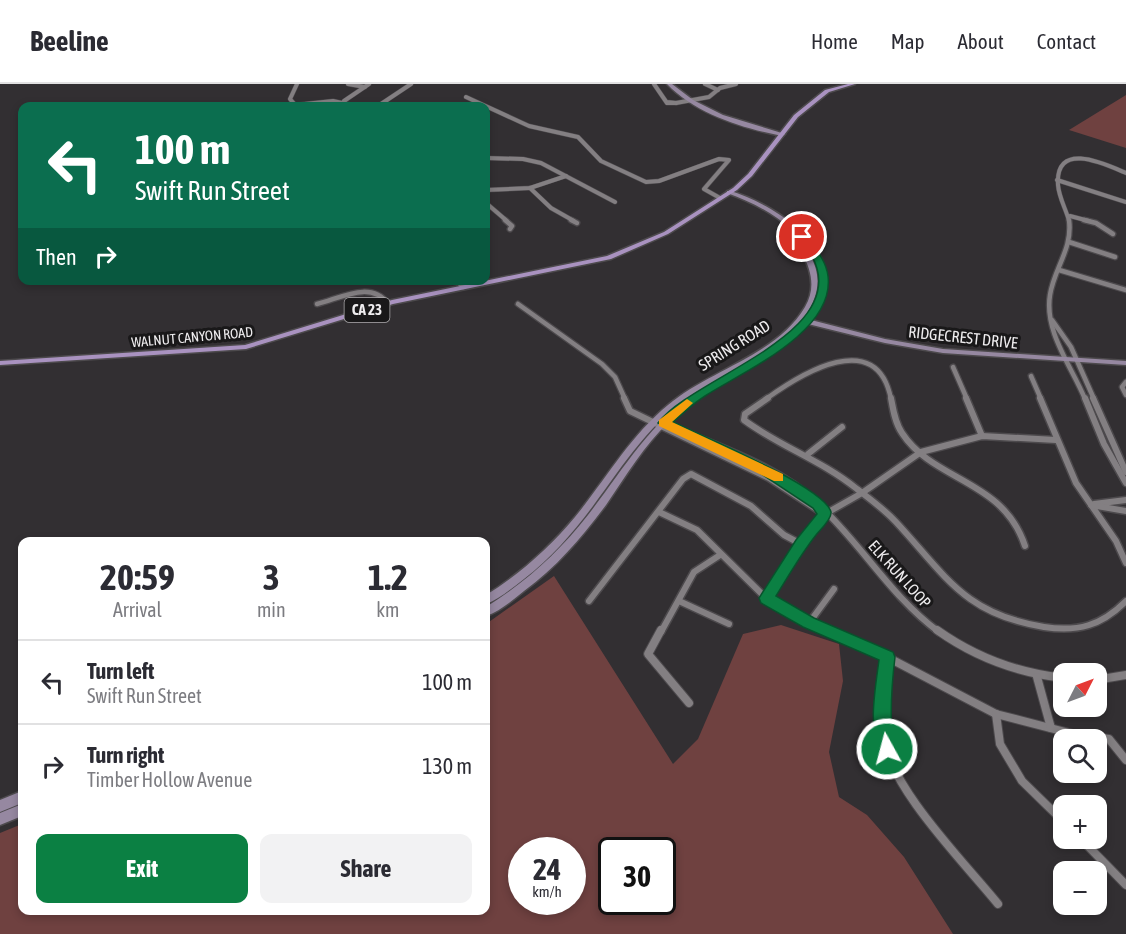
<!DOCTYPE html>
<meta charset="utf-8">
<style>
body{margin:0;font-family:"Asap Condensed",sans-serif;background:#f2f2f3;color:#2b2b33;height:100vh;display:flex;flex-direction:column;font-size:22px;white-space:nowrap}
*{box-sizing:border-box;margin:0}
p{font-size:20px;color:#7c7c81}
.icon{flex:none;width:33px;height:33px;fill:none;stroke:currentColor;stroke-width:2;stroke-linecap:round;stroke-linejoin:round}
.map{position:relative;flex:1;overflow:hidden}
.details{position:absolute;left:18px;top:453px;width:472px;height:378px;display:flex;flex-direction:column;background:#fff;border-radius:12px;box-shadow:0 3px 9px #0003}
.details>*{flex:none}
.guide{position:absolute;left:18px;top:18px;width:472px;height:183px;border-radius:12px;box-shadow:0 3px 9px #0003;background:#0b6e4f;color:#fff;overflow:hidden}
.needle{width:39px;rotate:48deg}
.buttons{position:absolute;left:1053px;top:579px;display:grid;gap:12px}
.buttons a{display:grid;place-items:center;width:54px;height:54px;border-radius:12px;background:#fff;box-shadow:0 3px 9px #0003;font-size:30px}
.speed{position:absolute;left:508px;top:753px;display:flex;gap:12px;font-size:30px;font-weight:700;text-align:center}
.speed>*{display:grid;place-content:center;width:78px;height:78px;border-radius:50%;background:#fff;box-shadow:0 3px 9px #0003;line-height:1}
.speed small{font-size:15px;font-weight:400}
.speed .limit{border:3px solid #111;border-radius:9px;background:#fff;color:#111}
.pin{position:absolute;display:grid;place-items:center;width:51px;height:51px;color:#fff;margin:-26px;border:3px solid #fff;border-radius:50%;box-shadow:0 2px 6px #0007}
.me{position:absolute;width:66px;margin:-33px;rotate:353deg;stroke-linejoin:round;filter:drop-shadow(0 0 4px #0008)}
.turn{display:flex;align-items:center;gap:21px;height:126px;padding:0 18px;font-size:27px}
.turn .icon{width:78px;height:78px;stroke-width:2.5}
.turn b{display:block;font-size:42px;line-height:51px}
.then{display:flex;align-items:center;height:57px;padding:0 18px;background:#0003;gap:12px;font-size:22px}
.eta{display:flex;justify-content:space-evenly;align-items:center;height:102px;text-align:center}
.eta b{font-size:36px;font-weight:700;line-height:42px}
.action{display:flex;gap:12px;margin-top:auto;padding:12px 18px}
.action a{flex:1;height:69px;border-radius:12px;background:#0b8043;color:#fff;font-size:24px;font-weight:700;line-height:69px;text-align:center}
.action a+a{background:#f2f2f3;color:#2b2b33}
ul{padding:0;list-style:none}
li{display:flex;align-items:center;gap:18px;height:84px;padding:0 18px;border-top:2px solid #e1e1e2}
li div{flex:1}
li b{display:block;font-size:22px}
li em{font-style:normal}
header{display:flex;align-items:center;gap:36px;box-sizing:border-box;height:84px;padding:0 30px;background:#fff;border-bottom:2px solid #e1e1e2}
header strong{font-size:28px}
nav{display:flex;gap:33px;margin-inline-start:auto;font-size:21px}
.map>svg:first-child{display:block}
</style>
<header>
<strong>Beeline</strong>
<nav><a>Home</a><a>Map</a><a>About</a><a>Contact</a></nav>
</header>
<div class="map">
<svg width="1126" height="850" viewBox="0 0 1126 850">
<rect width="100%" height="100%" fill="#322f32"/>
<g fill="#6f4140" fill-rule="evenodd">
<path d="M1126,11V64L1069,46Z"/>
<path d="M554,492L673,680L698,655L743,550L781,541L839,560L843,597L829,668L839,713L867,731L904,773L953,850H0V749L22,740V826H486V540ZM573,766V818H522V766ZM612,766H663V818H612Z"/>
</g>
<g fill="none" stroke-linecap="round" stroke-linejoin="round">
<g stroke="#4d4a4d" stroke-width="5">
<g id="street-far3">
<path d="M348,0L365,3"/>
<path d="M654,0L667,19H676L667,18"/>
<path d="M705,0L718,6"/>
<path d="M466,13L529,42L578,53L601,77L646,98L659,97L719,75L729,76L704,105L720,114"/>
<path d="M344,17L369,0"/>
<path d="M676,19L709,13L720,4L736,0"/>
<path d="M295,21L333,17L356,22"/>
<path d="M296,22L290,15L297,0"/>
<path d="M378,22L411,0"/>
<path d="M486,74L523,75L541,79L615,118"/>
<path d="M1057,96L1126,118"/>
<path d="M530,104L551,124L574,137"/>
<path d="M486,106L530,104L566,92"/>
<path d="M486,119L507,137"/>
<path d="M1070,132L1089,137"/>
<path d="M1069,137C1066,125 1059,114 1058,101C1055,56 1105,80 1126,89"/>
</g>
</g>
<g stroke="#4d4a4d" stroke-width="7">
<g id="street-far2">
<path d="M505,136L512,142L510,145"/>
<path d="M571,136L577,139"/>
<path d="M1069,136C1073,165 1054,184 1050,211C1044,248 1072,283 1085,315"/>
<path d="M1084,136L1096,139L1113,150"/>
<path d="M1069,158L1115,173"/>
<path d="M1059,186L1126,206"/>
<path d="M456,196L463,203V196"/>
<path d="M317,220C341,214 371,196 388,220"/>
<path d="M518,220L602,280L615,293L625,315"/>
<path d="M1052,236L1071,263L1094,315"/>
<path d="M953,283L967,315"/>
<path d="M1031,292L1041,315"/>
<path d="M1126,298L1122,303L1126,311"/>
<path d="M766,315C802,289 877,243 891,315"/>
</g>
</g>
<g stroke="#4d4a4d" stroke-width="9">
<g id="street-far1">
<path d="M624,314L630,327L769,394L824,430"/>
<path d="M768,314L745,330L744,336C779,362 821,376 857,405C870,415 884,425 896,438C946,492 964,530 1044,543C1078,548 1101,542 1126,517"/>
<path d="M891,314C893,325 895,339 902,349C934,398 1003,395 1025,462"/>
<path d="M966,314L982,352"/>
<path d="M1040,314L1076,399L1116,457L1126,479"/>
<path d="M1085,314L1104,360L1126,399"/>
<path d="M1093,314L1126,388"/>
<path d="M653,338L664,339C715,363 775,380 817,419C861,459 890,512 939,548"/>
<path d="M808,370L842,343"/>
<path d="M1094,420L1126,416"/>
<path d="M1091,421L1126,427"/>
<path d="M659,428L697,446L766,514L829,548"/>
<path d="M766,514L801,460L825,430L862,409L921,368L982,352L1056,356"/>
<path d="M589,517L683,395L691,390L751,422L784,451L801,460"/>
<path d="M679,517L729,540"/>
<path d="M809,539L834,505"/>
<path d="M661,548L694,488L720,471"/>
</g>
</g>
<g stroke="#4d4a4d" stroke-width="10">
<g id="street">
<path d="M661,546L648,570L689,619"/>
<path d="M825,546L887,573L996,630L1077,651L1109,655L1126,676"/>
<path d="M937,546C975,573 1018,589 1064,594"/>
<path d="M887,573C884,598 880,625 883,651C889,703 964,778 998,820"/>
<path d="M1037,593L1051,644"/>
<path d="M1096,596L1126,591"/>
<path d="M996,630L1000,660L1022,697L1064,738"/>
<path d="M1080,754L1126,801"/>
</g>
</g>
<g stroke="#4d4a4d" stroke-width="3">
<g id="secondary">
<path d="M667,0H672L693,16L723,31L785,50L782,52C742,44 696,30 667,0Z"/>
<path d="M727,107H731C768,119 827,153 826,198C826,212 821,226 811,236L885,255L943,265L1126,277V281L943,269L885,259L808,240C769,282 711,298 670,337C644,361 626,392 606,421C582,453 557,483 524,507C513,516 500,527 486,532V523C526,498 559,468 588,431C623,386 649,339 698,307C652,335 624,380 593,422C573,449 551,474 524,495C512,504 500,515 486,520V511C520,490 550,463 575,433C606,395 630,352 668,321C709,286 777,271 805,223C820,198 806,172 790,152L793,150L795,151C820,179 826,202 804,234C813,228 819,213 819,202C819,198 820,192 819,188C819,184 816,179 814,175C798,142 761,121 727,109ZM786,253C761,272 735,286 708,301L750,278Z"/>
<path d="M22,707V719L0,728V716Z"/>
<path d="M22,720V732L0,741V729Z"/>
</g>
</g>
<g stroke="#4d4a4d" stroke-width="3">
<path id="primary" d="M848,0H855L829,8L798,33L752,92L737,106L668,150L611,175L393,220L246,265L0,281V277L245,261L392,216L607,172L664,148L733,104L748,90L794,31L825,6Z"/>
</g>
<use href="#street-far3" stroke="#837f82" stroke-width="4"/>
<use href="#street-far2" stroke="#837f82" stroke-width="4.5"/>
<use href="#street-far1" stroke="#837f82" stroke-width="6"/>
<use href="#street" stroke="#837f82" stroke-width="8"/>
<use href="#secondary" fill="#9688a1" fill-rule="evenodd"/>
<use href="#primary" fill="#a992c0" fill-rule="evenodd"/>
</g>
<path fill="#0b8043" stroke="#07532c" stroke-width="1.5" d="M799,151H806C815,164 826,176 828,192C835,248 744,287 705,312C694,319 683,329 673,338C700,351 825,403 831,428C832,435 820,446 816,451C801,470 789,491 776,512L814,534L893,568L895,573C892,598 890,623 892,648C892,657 896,663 893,671L887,673L880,671C868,642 875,606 879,576L803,543L761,519L759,514L796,456L817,430L813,424L757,387L658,339C692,293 854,250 812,172C808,165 802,159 798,153Z"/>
<path fill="#f59e0b" d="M687,315L693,319L672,338L783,390V397H774L659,342V336Z"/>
<g text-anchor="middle" stroke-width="6" stroke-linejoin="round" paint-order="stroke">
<g font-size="14" fill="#eeecee" stroke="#191819">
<text transform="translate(192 253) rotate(-5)" y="5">WALNUT CANYON ROAD</text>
</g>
<rect fill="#191819" stroke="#aeacae" stroke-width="1.5" x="344.5" y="214" width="45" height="24" rx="4.5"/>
<g font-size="15" font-weight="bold" fill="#eeecee">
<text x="367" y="231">CA 23</text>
</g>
<g font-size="16" fill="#eeecee" stroke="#191819">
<text transform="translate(963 253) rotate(6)" y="6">RIDGECREST DRIVE</text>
<text transform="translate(734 261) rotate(-32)" y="6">SPRING ROAD</text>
<text transform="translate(900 490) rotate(48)" y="6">ELK RUN LOOP</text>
</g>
</g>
</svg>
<div class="buttons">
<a><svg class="needle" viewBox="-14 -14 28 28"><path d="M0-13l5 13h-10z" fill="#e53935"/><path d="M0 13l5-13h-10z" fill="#7c7c81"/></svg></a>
<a><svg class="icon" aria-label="search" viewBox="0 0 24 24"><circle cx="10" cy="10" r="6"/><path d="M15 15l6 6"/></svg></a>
<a>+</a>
<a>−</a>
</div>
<div class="speed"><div>24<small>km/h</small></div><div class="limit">30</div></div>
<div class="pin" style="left:802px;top:153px;background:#d93025"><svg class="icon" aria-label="arrive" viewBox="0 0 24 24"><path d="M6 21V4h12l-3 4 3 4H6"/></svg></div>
<svg class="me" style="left:887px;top:665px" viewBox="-20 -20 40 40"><circle r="17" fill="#0b8043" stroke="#fff" stroke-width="3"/><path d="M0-11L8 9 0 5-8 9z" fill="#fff"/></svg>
<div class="guide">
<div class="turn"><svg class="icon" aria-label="left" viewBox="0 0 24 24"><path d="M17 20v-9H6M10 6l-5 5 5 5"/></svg><div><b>100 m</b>Swift Run Street</div></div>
<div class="then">Then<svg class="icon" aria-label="right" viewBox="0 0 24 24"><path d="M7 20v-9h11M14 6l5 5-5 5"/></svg></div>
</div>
<section class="details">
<div class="eta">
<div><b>20:59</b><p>Arrival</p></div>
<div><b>3</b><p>min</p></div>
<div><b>1.2</b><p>km</p></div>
</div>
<ul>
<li><svg class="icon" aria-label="left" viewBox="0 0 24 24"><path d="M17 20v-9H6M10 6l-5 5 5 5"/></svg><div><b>Turn left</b><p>Swift Run Street</p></div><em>100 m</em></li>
<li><svg class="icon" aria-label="right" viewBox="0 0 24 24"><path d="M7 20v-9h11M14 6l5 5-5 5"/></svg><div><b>Turn right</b><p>Timber Hollow Avenue</p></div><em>130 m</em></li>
</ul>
<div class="action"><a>Exit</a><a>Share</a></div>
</section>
</div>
